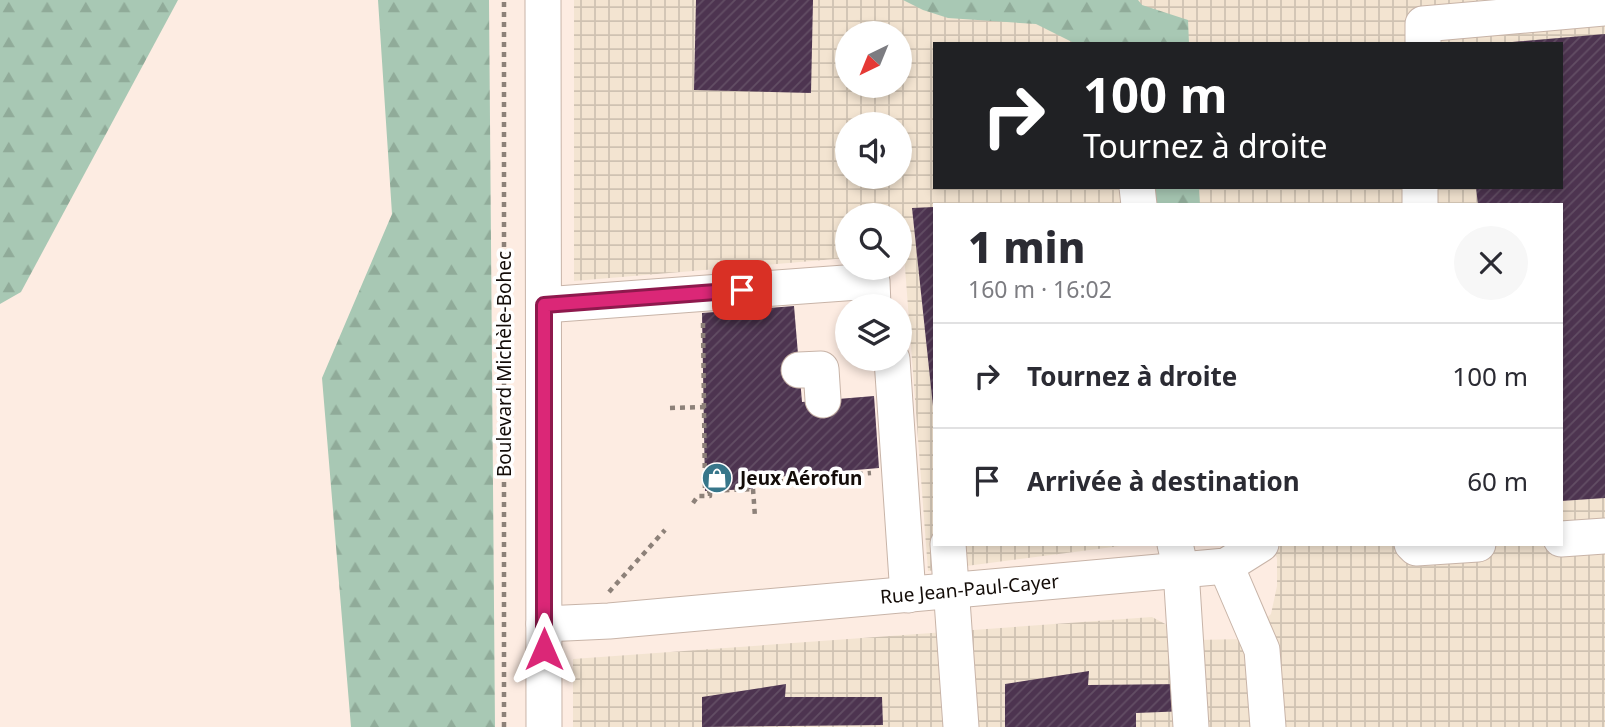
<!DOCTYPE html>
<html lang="fr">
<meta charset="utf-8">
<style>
body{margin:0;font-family:"Noto Sans",sans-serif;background:#f7f7f7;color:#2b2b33;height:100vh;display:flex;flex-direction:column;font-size:26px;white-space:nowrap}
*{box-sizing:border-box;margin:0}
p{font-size:23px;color:#7c7c81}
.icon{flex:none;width:38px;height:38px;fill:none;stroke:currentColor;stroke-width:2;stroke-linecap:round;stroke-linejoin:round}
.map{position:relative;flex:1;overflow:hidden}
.drawer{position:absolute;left:933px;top:203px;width:630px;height:343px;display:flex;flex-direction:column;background:#fff;border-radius:0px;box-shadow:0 4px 10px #0003}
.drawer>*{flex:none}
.top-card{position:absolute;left:933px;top:42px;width:630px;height:147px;border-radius:0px;box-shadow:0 4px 10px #0003;background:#202124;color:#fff;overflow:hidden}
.needle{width:46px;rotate:223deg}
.tools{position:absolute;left:835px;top:21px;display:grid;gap:14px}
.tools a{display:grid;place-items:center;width:77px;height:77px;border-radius:50%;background:#fff;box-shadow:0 4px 10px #0003;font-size:35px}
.pin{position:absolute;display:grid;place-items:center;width:60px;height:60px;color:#fff;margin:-30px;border-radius:14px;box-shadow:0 4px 10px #0006}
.me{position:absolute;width:77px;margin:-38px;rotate:0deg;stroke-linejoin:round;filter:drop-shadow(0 0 5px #0008)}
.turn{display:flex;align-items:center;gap:24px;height:147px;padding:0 35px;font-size:32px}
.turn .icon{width:91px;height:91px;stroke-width:2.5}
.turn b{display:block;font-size:49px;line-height:60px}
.round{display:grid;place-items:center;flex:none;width:74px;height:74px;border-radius:37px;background:#f7f7f7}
.head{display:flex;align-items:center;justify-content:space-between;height:119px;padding:0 35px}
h1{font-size:42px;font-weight:800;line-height:52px}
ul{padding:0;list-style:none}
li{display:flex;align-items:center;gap:21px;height:105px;padding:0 35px;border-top:2px solid #e1e1e2}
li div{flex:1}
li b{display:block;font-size:26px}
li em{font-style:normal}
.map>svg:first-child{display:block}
</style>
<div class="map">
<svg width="1605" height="727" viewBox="0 0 1605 727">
<defs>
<pattern id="industrial-grid" width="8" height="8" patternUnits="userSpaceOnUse" patternTransform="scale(1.75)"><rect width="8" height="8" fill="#f3e4d1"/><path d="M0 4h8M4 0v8" fill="none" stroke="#cfc2b2"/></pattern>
<pattern id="forest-firs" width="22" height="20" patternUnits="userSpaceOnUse" patternTransform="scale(1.75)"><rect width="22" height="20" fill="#a8c8b4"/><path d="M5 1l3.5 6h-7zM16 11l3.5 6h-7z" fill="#90ab99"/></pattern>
<pattern id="building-hatch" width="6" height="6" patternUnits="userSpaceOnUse" patternTransform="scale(1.75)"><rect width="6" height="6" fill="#4d3450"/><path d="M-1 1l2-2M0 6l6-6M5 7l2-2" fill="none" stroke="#624e64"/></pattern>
</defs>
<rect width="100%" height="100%" fill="#fdece2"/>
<path fill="url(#industrial-grid)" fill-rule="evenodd" d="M574,0H1605V727H573V659L1152,617L1196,640L1244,639L1271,614L1277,586V558L1270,544H1561V205H934V544H1136L928,571L904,254L900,253V215H847V258L574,281ZM847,33H900V86H847ZM934,44H1561V187H934ZM847,124H900V177H847Z"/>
<g fill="url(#forest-firs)">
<path d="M0,0H178L21,292L0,304Z"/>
<path d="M378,0H489L495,727H351L322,378L392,214Z"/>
<path d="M903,0H1138L1142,5L1188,20L1189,44H1076L1036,24L948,18L923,10Z"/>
<path d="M1154,187H1199L1200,205H1155Z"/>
</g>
<g fill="url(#building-hatch)">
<path d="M696,0H813L811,93L694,90Z"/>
<path d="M1605,34V498L1561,501V205H1478L1476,187H1561V44H1512V42Z"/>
<path d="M934,207V406H933L912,208Z"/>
<path d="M794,306L802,402L874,396L879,468L752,479L753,489L705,491L702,313Z"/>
<path d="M1089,671L1088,685L1185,684L1187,711L1136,713V727H1005V684Z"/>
<path d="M786,684L785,697H882L883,725L702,727V697Z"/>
</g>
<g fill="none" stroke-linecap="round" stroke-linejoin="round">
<g stroke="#c8b4a8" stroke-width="37">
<g id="minor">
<path d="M543,0L544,727"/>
<path d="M1423,44V24L1605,8"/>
<path d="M1137,187L1139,205"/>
<path d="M1420,205V187"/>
<path d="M544,305L872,281L873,306"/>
<path d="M892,359L908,595"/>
<path d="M799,370L821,369L823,400"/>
<path d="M1561,539L1605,536"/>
<path d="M948,544L961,727"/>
<path d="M1175,544L1181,570L1191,727"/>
<path d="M1412,544L1416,548L1478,544"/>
<path d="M1226,566L1262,650L1268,727"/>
<path id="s1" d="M544,624L609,621L1226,566L1261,544"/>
</g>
</g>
<g stroke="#8d8179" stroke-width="4.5" stroke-dasharray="5 5" stroke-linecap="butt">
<path d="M703,323L705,491H710"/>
<path d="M670,408L705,407"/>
<path d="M753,489L755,517"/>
<path d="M693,503L698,496H710V491L753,489L752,484L871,473"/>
<path d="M609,592L665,530"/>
<path d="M504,727V0"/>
</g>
<use href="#minor" stroke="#fff" stroke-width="35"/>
</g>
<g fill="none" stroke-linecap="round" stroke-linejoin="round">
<g stroke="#8e194d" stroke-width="18">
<path id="route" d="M544,649V305L742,290"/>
</g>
<use href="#route" stroke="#db2777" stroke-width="12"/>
</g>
<defs>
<g id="shop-disc" transform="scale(1.575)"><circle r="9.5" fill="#37768a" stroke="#fff"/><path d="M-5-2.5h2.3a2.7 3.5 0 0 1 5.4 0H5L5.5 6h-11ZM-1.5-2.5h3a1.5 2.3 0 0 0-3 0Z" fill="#fff"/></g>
</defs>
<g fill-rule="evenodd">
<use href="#shop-disc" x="717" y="478"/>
</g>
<g text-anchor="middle" stroke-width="7" stroke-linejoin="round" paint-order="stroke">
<g font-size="19" fill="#130c08" stroke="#fff">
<text transform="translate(504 364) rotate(-90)" y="7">Boulevard Michèle-Bohec</text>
<text dy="7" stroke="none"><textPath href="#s1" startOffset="427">Rue Jean-Paul-Cayer</textPath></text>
</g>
<g font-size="19" font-weight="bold" fill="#130c08" stroke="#fff" text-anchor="start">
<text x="740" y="485">Jeux Aérofun</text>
</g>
</g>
</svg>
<div class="tools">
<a><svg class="needle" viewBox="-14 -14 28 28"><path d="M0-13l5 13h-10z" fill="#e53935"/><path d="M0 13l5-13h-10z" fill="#7c7c81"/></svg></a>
<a><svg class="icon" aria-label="sound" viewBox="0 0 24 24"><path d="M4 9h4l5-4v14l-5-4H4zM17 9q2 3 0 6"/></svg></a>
<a><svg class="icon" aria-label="search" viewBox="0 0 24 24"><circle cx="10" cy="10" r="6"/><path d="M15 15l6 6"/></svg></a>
<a><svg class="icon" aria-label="layers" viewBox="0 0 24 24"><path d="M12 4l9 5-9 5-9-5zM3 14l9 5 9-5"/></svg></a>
</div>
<div class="pin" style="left:742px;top:290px;background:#d93025"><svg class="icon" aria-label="arrive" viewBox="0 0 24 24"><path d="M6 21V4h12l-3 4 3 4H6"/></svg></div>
<svg class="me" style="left:544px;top:649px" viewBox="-20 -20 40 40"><path d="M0-17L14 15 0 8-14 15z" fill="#db2777" stroke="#fff" stroke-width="4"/></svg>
<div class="top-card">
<div class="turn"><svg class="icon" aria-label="right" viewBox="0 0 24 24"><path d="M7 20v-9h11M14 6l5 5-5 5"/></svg><div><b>100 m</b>Tournez à droite</div></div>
</div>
<section class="drawer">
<div class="head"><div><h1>1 min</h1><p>160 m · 16:02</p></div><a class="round"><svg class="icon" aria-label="close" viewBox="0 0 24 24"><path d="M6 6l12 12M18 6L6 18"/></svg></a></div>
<ul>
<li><svg class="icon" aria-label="right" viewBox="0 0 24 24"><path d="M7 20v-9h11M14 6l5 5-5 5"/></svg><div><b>Tournez à droite</b></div><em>100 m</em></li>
<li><svg class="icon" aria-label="arrive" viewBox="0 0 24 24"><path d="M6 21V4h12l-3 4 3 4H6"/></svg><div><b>Arrivée à destination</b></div><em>60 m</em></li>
</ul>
</section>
</div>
